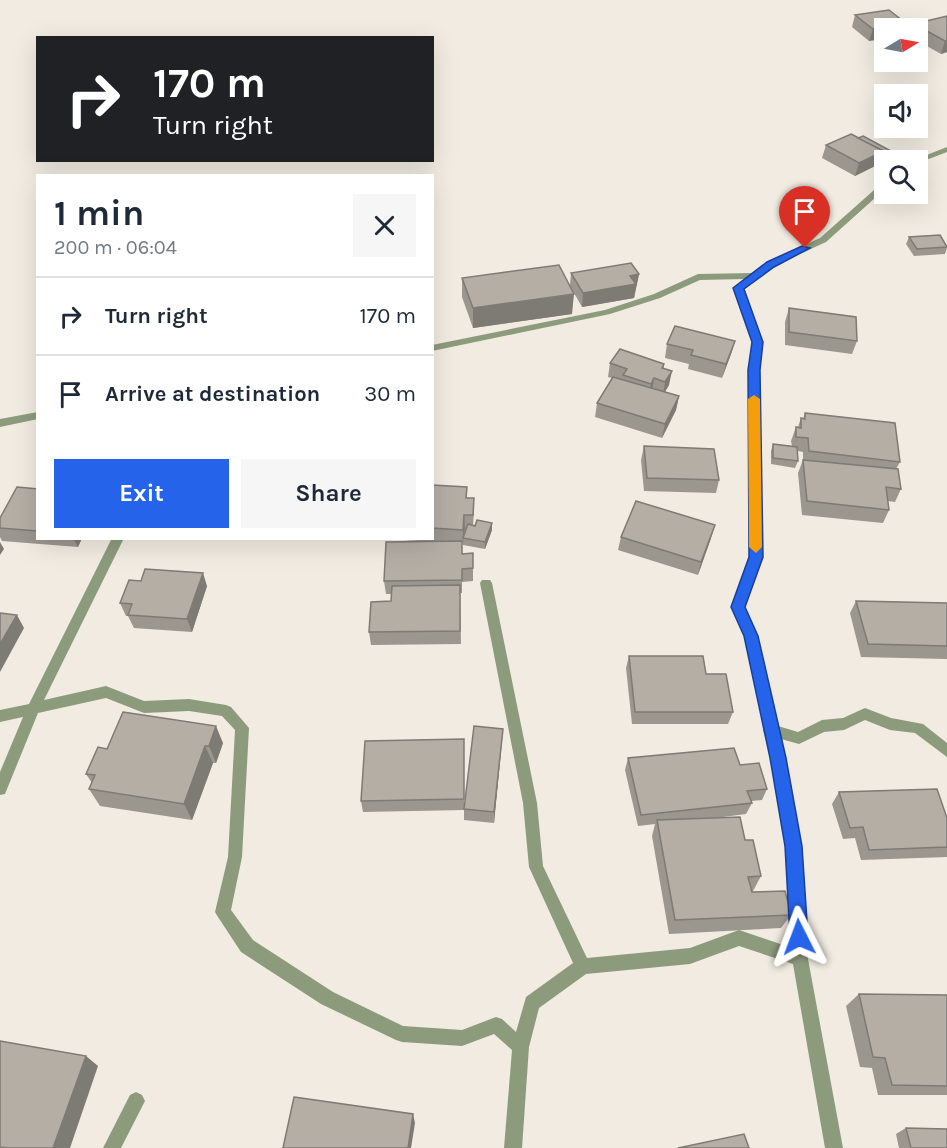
<!DOCTYPE html>
<meta charset="utf-8">
<style>
body{margin:0;font-family:Karla,sans-serif;background:#f6f6f7;color:#1f2937;height:100vh;display:flex;flex-direction:column;font-size:22px;white-space:nowrap}
*{box-sizing:border-box;margin:0}
p{font-size:20px;color:#747a83}
.icon{flex:none;width:33px;height:33px;fill:none;stroke:currentColor;stroke-width:2;stroke-linecap:round;stroke-linejoin:round}
.map{position:relative;flex:1;overflow:hidden}
.details{position:absolute;left:36px;top:174px;width:398px;height:366px;display:flex;flex-direction:column;background:#fff;border-radius:0px;box-shadow:0 6px 24px #0002}
.details>*{flex:none}
.hud{position:absolute;left:36px;top:36px;width:398px;height:126px;border-radius:0px;box-shadow:0 6px 24px #0002;background:#202124;color:#fff;overflow:hidden}
.needle{width:39px;rotate:80deg}
.controls{position:absolute;left:874px;top:18px;display:grid;gap:12px}
.controls a{display:grid;place-items:center;width:54px;height:54px;border-radius:0px;background:#fff;box-shadow:0 6px 24px #0002;font-size:30px}
.pin{position:absolute;display:grid;place-items:center;width:51px;height:51px;color:#fff;margin:-62px -26px;border-radius:50% 50% 50% 0;rotate:-45deg;box-shadow:0 0 6px #0007}
.pin .icon{rotate:45deg}
.me{position:absolute;width:66px;margin:-33px;rotate:357deg;stroke-linejoin:round;filter:drop-shadow(0 0 4px #0008)}
.turn{display:flex;align-items:center;gap:21px;height:126px;padding:0 18px;font-size:27px}
.turn .icon{width:78px;height:78px;stroke-width:2.5}
.turn b{display:block;font-size:42px;line-height:51px}
.round{display:grid;place-items:center;flex:none;width:63px;height:63px;border-radius:0px;background:#f6f6f7}
.overview{display:flex;align-items:center;justify-content:space-between;height:102px;padding:0 18px}
h1{font-size:36px;font-weight:700;line-height:45px}
.button{display:flex;gap:12px;margin-top:auto;padding:12px 18px}
.button a{flex:1;height:69px;border-radius:0px;background:#2563eb;color:#fff;font-size:24px;font-weight:700;line-height:69px;text-align:center}
.button a+a{background:#f6f6f7;color:#1f2937}
ul{padding:0;list-style:none}
li{display:flex;align-items:center;gap:18px;height:78px;padding:0 18px;border-top:2px solid #e0e1e3}
li div{flex:1}
li b{display:block;font-size:22px}
li em{font-style:normal}
.map>svg:first-child{display:block}
</style>
<div class="map">
<svg width="947" height="1148" viewBox="0 0 947 1148">
<rect width="100%" height="100%" fill="#f1ebe1"/>
<g fill="none" stroke-linecap="round" stroke-linejoin="round">
<g fill="#8d9b7d" fill-rule="evenodd">
<path d="M947,147V152L921,162L914,160Z"/>
<path d="M882,183H885V189L826,242L774,266L744,289L762,342L759,370L762,557L744,607L757,637L778,726L798,732L822,720L843,718L865,708L891,718L923,724L947,743V757L915,733L890,730L865,720L844,730L824,732L799,744L781,739L801,846L808,959L843,1148H825L793,964L739,946L690,964L586,974L539,1008L529,1047L522,1148H504L512,1050L494,1034L462,1046L402,1042L396,1040L321,1004L241,952L218,917L215,912L228,857L235,730L222,716L189,711L144,713L106,698L38,713L5,794L0,795V772L23,717L0,722V710L29,704L112,538H124L44,700L106,686L144,701L189,699L226,705L231,707L249,728L242,857L231,910L253,940L333,992L403,1026L462,1030L496,1017L502,1019L516,1032L526,997L573,963L529,867L523,803L480,583L482,580H490L492,583L537,803L543,866L587,958L690,948L739,930L792,948L787,846L771,758L763,730L764,727L745,637L732,607L750,557L749,370L752,342L734,288L745,279L700,280L660,298L610,314L432,351V345L605,310L654,294L698,274L753,273L768,262L820,238Z"/>
<path d="M38,412V419L0,427V419Z"/>
<path d="M136,1092L142,1095L145,1101L121,1148H103L130,1095Z"/>
</g>
</g>
<g fill="#9b968e">
<path d="M855,15L907,24L869,41L852,27Z"/>
<path d="M947,16V52L941,54L918,41V28H913L914,24Z"/>
<path d="M858,138L889,150L887,157L881,159L879,164L855,176L822,158L826,145Z"/>
<path d="M909,237L947,246V248L945,254L914,256L906,244Z"/>
<path d="M571,273L639,274L634,298L582,307L570,286Z"/>
<path d="M462,278L572,314L473,328L462,297Z"/>
<path d="M789,308L857,341L852,354L785,345V322Z"/>
<path d="M735,341L731,354L722,378L688,369L689,364L665,358L667,344Z"/>
<path d="M610,363L664,364V368L669,385L665,392L679,396L676,410L662,438L595,417L597,403L612,378L608,377Z"/>
<path d="M805,413L900,462L896,469L901,489L895,502L888,501L889,510L883,523L802,515L798,473L803,460V452L798,451V461L795,468L771,464V451L773,444L792,446L791,441L796,427H798L801,418L803,419Z"/>
<path d="M644,446L719,480L716,493L644,491L641,460Z"/>
<path d="M432,485L467,487V498L474,512L473,525L492,523V530L485,549L463,545V540V543H462V554L473,553V581L462,582V593H460L461,644L371,645L369,632L391,601V594H386L384,581L435,542L403,540V538H432Z"/>
<path d="M38,489V538H82L78,547L2,541L0,537V518Z"/>
<path d="M621,537L711,538L698,575L618,550Z"/>
<path d="M207,586L192,632L134,628L128,616H126L120,603Z"/>
<path d="M856,601L947,603V659L861,657L850,613Z"/>
<path d="M629,656L706,674L733,712L728,724H632L626,668Z"/>
<path d="M503,729L494,823L464,820V810L363,812L361,801L464,739V806Z"/>
<path d="M223,743L216,763H213L192,820L100,806L89,789L92,783L86,774L107,749Z"/>
<path d="M628,758L740,765L767,789L762,800L751,801L752,803L746,814L715,818L745,840L761,876L753,891H751L752,892L791,915L781,928L669,934L652,836L655,824L638,826L625,770Z"/>
<path d="M839,792L947,818V857L861,860L855,838L843,839L832,804Z"/>
<path d="M859,994L947,995V1095H878L872,1068L860,1067L846,1006Z"/>
<path d="M906,1128L947,1148H899L896,1134Z"/>
</g>
<g fill="#7e7a74">
<path d="M907,24L906,28H885V39L869,41L873,29Z"/>
<path d="M945,41H947V52L941,54Z"/>
<path d="M889,150L887,157L881,159L879,164L855,176L859,163L884,151Z"/>
<path d="M639,274L634,298L582,307L583,293L630,276Z"/>
<path d="M574,294L572,314L473,328V308Z"/>
<path d="M735,341L731,354L722,378L726,364Z"/>
<path d="M672,371L669,385L663,395L665,382Z"/>
<path d="M654,378L652,392L648,398L651,384Z"/>
<path d="M679,396L676,410L662,438L665,424Z"/>
<path d="M464,515L465,528L463,543V530Z"/>
<path d="M492,523V530L485,549V542Z"/>
<path d="M715,525L711,538L698,575L701,562Z"/>
<path d="M73,538H82L78,547Z"/>
<path d="M0,542L4,549L0,555Z"/>
<path d="M203,573L207,586L192,632L187,619Z"/>
<path d="M17,615L24,628L0,672V644Z"/>
<path d="M216,726L223,743L216,763L209,746Z"/>
<path d="M503,729L502,741L494,823V812Z"/>
<path d="M205,746L213,763L192,820L184,804Z"/>
<path d="M86,1056L98,1066L70,1148H53Z"/>
<path d="M413,1114L415,1123L411,1148H408Z"/>
</g>
<g fill="#b4aea5" stroke="#7e7a74" stroke-width="1.5">
<path d="M889,10L907,24L873,29L855,15Z"/>
<path d="M947,16V41H945L914,24Z"/>
<path d="M851,134L884,151L859,163L826,145Z"/>
<path d="M863,136L889,150L883,153L884,151L858,138Z"/>
<path d="M940,235L947,247L917,249L909,237Z"/>
<path d="M631,263L639,274L630,276L636,284L583,293L571,273Z"/>
<path d="M559,265L574,294L473,308L462,278Z"/>
<path d="M789,308L856,317L857,341L789,332Z"/>
<path d="M675,326L735,341L726,364L691,355L693,350L667,344Z"/>
<path d="M620,349L664,364L662,368L672,371L665,382L654,378L651,384L623,375L627,369L610,363Z"/>
<path d="M613,377L679,396L665,424L597,403Z"/>
<path d="M805,413L895,423L900,462L809,451L808,438L796,437V427L801,428V418L805,419Z"/>
<path d="M773,444L797,447L798,461L773,458Z"/>
<path d="M644,446L714,449L719,480L647,478Z"/>
<path d="M803,460L898,469L901,489L886,487L889,510L807,501Z"/>
<path d="M432,485L467,487L466,498H474L473,515H464L463,530L432,528Z"/>
<path d="M17,487L38,489V531L0,528V518Z"/>
<path d="M636,501L715,525L701,562L621,537Z"/>
<path d="M477,520L492,523L485,542L463,538L468,524L475,526Z"/>
<path d="M462,541V554L473,553V568L462,569V580L384,581L386,542Z"/>
<path d="M145,569L203,573L187,619L128,615L132,604L120,603L129,580L141,581Z"/>
<path d="M460,585V631L369,632L371,602L391,601L392,586Z"/>
<path d="M856,601L947,603V646L868,644Z"/>
<path d="M0,613L17,615L0,644Z"/>
<path d="M629,656H703L706,674H726L733,712H635Z"/>
<path d="M123,712L216,726L209,746H205L184,804L89,789L95,775L86,774L98,747L107,749Z"/>
<path d="M474,726L503,729L494,812L464,809Z"/>
<path d="M464,739V799L361,801L365,741Z"/>
<path d="M734,748L740,765L759,763L767,789L747,791L752,803L641,815L628,758Z"/>
<path d="M937,789L947,818V847L869,850L863,827L850,828L839,792Z"/>
<path d="M740,817L745,840H753L761,876L748,877L752,892L785,891L791,915L675,920L657,820Z"/>
<path d="M859,994L947,995V1086L892,1085L885,1058L873,1057Z"/>
<path d="M0,1041L86,1056L53,1148H8L0,1147Z"/>
<path d="M294,1097L413,1114L408,1148H283Z"/>
<path d="M906,1128L947,1129V1148H911Z"/>
<path d="M744,1134L749,1148H678Z"/>
</g>
<path fill="#2563eb" stroke="#184099" stroke-width="1.5" d="M802,246L810,248L774,267L744,289L763,342L760,370L763,557L745,607L758,636L786,758L802,846L808,937L805,943L799,946L792,943L790,937L785,846L770,758L744,636L731,607L749,557L748,370L752,342L733,288L767,262Z"/>
<path fill="#f59e0b" d="M754,395L760,399L762,547L756,553L749,547L748,399Z"/>
</svg>
<div class="controls">
<a><svg class="needle" viewBox="-14 -14 28 28"><path d="M0-13l5 13h-10z" fill="#e53935"/><path d="M0 13l5-13h-10z" fill="#747a83"/></svg></a>
<a><svg class="icon" aria-label="sound" viewBox="0 0 24 24"><path d="M4 9h4l5-4v14l-5-4H4zM17 9q2 3 0 6"/></svg></a>
<a><svg class="icon" aria-label="search" viewBox="0 0 24 24"><circle cx="10" cy="10" r="6"/><path d="M15 15l6 6"/></svg></a>
</div>
<div class="pin" style="left:805px;top:248px;background:#d93025"><svg class="icon" aria-label="arrive" viewBox="0 0 24 24"><path d="M6 21V4h12l-3 4 3 4H6"/></svg></div>
<svg class="me" style="left:799px;top:937px" viewBox="-20 -20 40 40"><path d="M0-17L14 15 0 8-14 15z" fill="#2563eb" stroke="#fff" stroke-width="4"/></svg>
<div class="hud">
<div class="turn"><svg class="icon" aria-label="right" viewBox="0 0 24 24"><path d="M7 20v-9h11M14 6l5 5-5 5"/></svg><div><b>170 m</b>Turn right</div></div>
</div>
<section class="details">
<div class="overview"><div><h1>1 min</h1><p>200 m · 06:04</p></div><a class="round"><svg class="icon" aria-label="close" viewBox="0 0 24 24"><path d="M6 6l12 12M18 6L6 18"/></svg></a></div>
<ul>
<li><svg class="icon" aria-label="right" viewBox="0 0 24 24"><path d="M7 20v-9h11M14 6l5 5-5 5"/></svg><div><b>Turn right</b></div><em>170 m</em></li>
<li><svg class="icon" aria-label="arrive" viewBox="0 0 24 24"><path d="M6 21V4h12l-3 4 3 4H6"/></svg><div><b>Arrive at destination</b></div><em>30 m</em></li>
</ul>
<div class="button"><a>Exit</a><a>Share</a></div>
</section>
</div>
